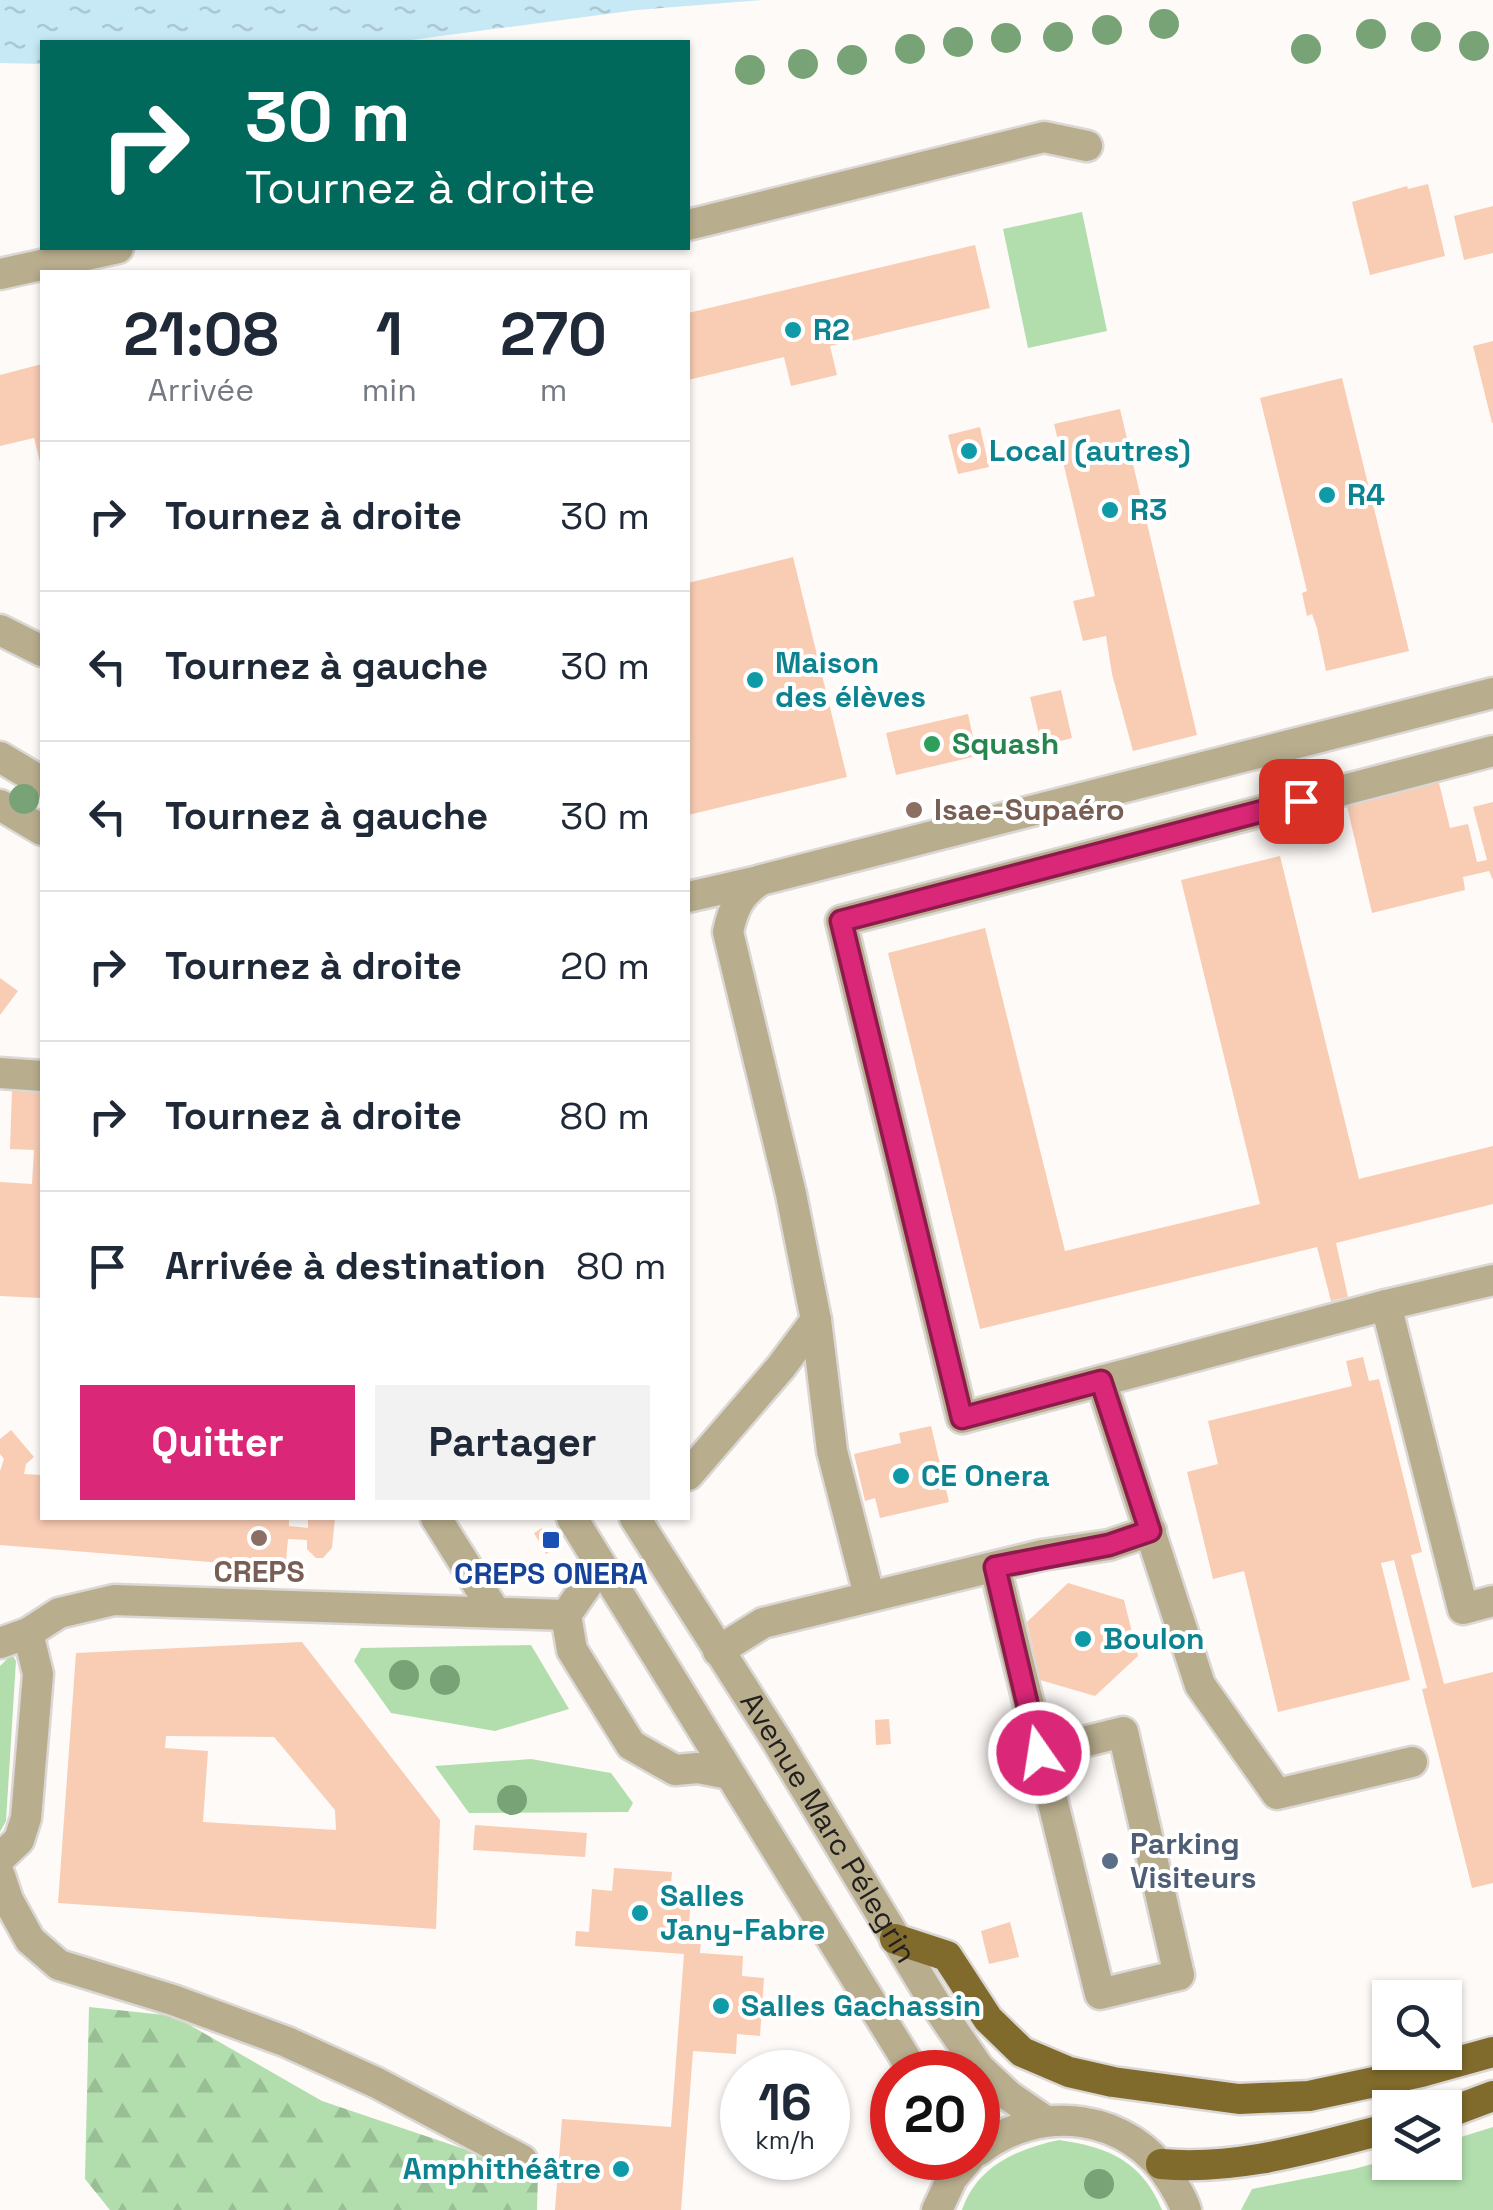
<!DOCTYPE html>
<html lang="fr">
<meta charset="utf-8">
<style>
body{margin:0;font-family:"Space Grotesk",sans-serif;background:#f2f2f3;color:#1f2937;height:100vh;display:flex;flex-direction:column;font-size:38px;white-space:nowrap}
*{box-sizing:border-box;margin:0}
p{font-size:32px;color:#747a83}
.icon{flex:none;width:55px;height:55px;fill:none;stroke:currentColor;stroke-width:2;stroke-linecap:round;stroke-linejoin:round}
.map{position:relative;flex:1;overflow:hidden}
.drawer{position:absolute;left:40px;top:270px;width:650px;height:1250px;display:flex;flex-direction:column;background:#fff;border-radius:0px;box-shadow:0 2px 8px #0004}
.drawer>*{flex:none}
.hud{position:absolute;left:40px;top:40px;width:650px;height:210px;border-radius:0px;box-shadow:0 2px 8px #0004;background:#00695c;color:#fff;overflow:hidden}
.tools{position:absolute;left:1372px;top:1980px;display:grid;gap:20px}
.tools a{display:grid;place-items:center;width:90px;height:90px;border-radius:0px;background:#fff;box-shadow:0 2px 8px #0004;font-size:50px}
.speed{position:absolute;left:720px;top:2050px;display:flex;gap:20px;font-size:50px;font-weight:700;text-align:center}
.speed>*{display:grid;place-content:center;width:130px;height:130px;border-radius:50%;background:#fff;box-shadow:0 2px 8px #0004;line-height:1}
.speed small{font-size:25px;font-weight:400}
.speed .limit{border:15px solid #d22;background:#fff;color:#111}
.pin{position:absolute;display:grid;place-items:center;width:85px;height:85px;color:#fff;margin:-42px;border-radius:20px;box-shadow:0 5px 15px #0006}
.me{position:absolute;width:110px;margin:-55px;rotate:347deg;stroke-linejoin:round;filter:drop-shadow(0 0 8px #0008)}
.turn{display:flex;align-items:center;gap:35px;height:210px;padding:0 40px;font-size:45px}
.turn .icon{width:130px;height:130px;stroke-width:2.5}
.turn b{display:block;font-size:70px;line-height:85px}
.eta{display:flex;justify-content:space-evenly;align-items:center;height:170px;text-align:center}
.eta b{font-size:60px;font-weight:800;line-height:70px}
.primary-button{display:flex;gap:20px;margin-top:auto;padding:20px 40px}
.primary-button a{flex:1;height:115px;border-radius:0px;background:#db2777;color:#fff;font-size:40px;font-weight:800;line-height:115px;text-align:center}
.primary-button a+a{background:#f2f2f3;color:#1f2937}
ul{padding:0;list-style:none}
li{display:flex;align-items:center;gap:30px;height:150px;padding:0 40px;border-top:2px solid #e0e1e3}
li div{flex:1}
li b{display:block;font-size:38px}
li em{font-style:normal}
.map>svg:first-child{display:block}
</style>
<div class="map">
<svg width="1493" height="2210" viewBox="0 0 1493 2210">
<defs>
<pattern id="forest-firs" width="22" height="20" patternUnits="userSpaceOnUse" patternTransform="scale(2.5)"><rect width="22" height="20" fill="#b2deae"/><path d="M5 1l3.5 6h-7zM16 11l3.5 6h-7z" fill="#99be95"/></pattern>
<pattern id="water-ripples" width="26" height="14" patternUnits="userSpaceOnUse" patternTransform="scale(2.5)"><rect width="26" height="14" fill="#c7e9f6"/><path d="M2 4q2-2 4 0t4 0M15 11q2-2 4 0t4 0" fill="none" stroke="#abc7d2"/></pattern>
</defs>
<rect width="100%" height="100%" fill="#fefaf8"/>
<g fill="#b2deae">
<path d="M1082,212L1107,331L1028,348L1003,229Z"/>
<path d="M531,1645L569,1709L495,1731L391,1713L354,1661L361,1648Z"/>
<path d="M12,1654L16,1661L6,1821L0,1832V1666Z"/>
<path d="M531,1759L611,1773L633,1803L628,1812L469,1813L435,1766Z"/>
<path d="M1493,2127V2210H1241L1252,2189L1354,2169L1390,2159V2162H1445V2142Z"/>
<path d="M1059,2140C1108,2147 1142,2161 1162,2210H962C977,2166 1017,2149 1059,2140Z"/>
</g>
<path fill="url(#forest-firs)" d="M89,2007L174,2016L322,2101L538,2174L537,2210H110L85,2179Z"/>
<path fill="url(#water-ripples)" d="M0,0H762L637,10L396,42H42V64L0,63Z"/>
<g fill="#f9ccb4" fill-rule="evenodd">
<path d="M1428,184L1445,256L1370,275L1352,202L1407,186L1408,189Z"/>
<path d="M1493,206V253L1464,260L1454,216Z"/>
<path d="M975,245L990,308L830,346L837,375L791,386L784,357L688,380V313Z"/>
<path d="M1493,341V423H1492L1473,346Z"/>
<path d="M42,364V466H41L34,438L0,446V375Z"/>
<path d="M1342,378L1409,651L1326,671L1317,628L1312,614L1307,616L1302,593L1307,591L1260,398Z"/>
<path d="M1120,409L1197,735L1133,751L1112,674L1106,636L1083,641L1073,601L1095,596L1054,424Z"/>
<path d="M980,427L989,467L958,474L948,435Z"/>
<path d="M793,557L847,777L688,815V583Z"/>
<path d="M1061,690L1072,738L1042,746L1030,697Z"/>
<path d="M968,714L977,756L896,775L886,733Z"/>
<path d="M1438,779L1450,828L1468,824L1477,862L1487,860L1473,807L1493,802V880L1489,871L1463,877L1465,890L1372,913L1346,802Z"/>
<path d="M1280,856L1359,1179L1493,1146V1204L1336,1243L1348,1297L1331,1301L1317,1247L980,1329L888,953L985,928L1065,1251L1260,1204L1181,880Z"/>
<path d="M0,978L18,991L0,1015Z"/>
<path d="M12,1090L42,1092V1298L0,1296V1182L32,1184L34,1150L10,1149Z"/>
<path d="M1363,1357L1369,1381L1379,1379L1422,1552L1411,1555L1444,1684L1493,1672V1883L1472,1888L1422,1689L1427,1688L1394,1560L1381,1563L1410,1680L1278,1712L1244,1571L1213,1579L1187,1472L1218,1464L1208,1421L1352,1386L1346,1361Z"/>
<path d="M931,1426L949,1502L880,1518L875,1498L865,1501L854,1454L901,1443L899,1433Z"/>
<path d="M11,1430L34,1457L26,1464L24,1474L42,1475V1518H289V1526L308,1528V1518H335L332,1548L323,1558H316L307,1549V1540L288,1539L285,1572L273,1571V1567L0,1545V1471L4,1459L0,1454V1439Z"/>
<path d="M542,1528L554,1549L546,1554L534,1533Z"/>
<path d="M1068,1583L1124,1600L1138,1656L1095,1696L1040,1680L1027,1622Z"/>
<path d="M302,1642L440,1820L436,1929L58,1903L76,1653ZM166,1736L274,1737L335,1810L336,1830L203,1822L208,1751L165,1748Z"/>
<path d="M889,1719L891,1744L876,1745L875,1720Z"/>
<path d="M475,1825L587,1833L585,1857L473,1850Z"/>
<path d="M614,1868L672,1872L670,1894L691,1896L688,1939L701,1940L700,1953L743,1956L742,1976L764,1978L760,2036L737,2034L736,2054L693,2051L681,2210H555L562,2119L671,2127L684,1954L575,1946L576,1931L589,1932L592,1889L612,1891Z"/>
<path d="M1010,1922L1019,1957L989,1964L981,1931Z"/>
</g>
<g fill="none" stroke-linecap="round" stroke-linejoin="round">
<g stroke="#dbd7d5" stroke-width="35">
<g id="minor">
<path d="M688,225L1044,137L1087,146"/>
<path d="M0,274L118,248"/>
<path d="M0,630L42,651"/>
<path d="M1493,751L841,921L962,1418L1386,1305L1463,1609L1493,1601"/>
<path d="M0,757L42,782"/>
<path d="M0,805L42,830"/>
<path d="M688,897L758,881"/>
<path d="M0,1073L42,1076"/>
<path d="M1386,1305L1493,1280"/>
<path d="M1101,1381L1200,1685L1277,1794L1412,1762"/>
<path d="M688,1475L781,1367L816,1320"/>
<path d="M436,1518L495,1612"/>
<path d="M572,1518L914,2072"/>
<path id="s1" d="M635,1518L775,1738L936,2005L979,2068L1009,2096L1044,2120"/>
<path d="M600,1566L566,1615L572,1650L631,1745L675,1770L698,1768L729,1774"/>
<path d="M995,1567L1100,1994L1179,1975L1123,1732L1039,1753"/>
<path d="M869,1595L832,1451L816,1320L791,1194L728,932C733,908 740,893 761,880C1005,816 1249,757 1493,693"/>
<path d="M28,1633L59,1613L114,1600L566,1615"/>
<path d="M0,1643L28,1633L38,1674L26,1818L19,1840L0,1858"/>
<path d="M718,1651L763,1623L1042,1555L1109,1545L1151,1531"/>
<path d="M0,1876L8,1900L30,1940L59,1965L173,2000L287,2042L377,2083L522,2160"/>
<path d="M978,2151C1040,2102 1130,2113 1172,2182C1178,2192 1183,2200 1186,2210"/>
<path d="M937,2210L952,2178L969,2158"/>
</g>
</g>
<g stroke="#dbd7d5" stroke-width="35">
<g id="major">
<path d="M895,1939L947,1956L988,2019L1022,2052L1069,2072L1113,2082L1239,2099L1309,2096L1421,2072L1493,2052"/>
<path d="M1445,2114L1493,2096"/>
<path d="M1161,2164C1240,2171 1314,2147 1390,2128"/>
</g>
</g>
<use href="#minor" stroke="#b8ad8d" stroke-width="30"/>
<use href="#major" stroke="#806b2c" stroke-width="30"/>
</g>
<g fill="#78a377">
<circle cx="1164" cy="24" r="15"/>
<circle cx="1107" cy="30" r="15"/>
<circle cx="1371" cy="34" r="15"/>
<circle cx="1058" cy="37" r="15"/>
<circle cx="1426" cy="37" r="15"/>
<circle cx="1006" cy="38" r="15"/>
<circle cx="958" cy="42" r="15"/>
<circle cx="1474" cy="46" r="15"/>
<circle cx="910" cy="49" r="15"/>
<circle cx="1306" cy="49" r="15"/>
<circle cx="852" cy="60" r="15"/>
<circle cx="803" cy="64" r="15"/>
<circle cx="750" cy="70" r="15"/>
<circle cx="24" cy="799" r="15"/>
<circle cx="404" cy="1675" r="15"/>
<circle cx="445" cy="1680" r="15"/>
<circle cx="512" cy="1800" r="15"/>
<circle cx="1099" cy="2184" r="15"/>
</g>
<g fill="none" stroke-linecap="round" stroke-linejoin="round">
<g stroke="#8e194d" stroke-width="25">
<path id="route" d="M1039,1753L995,1567L1109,1545L1150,1531L1101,1381L962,1418L841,921L1301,801"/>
</g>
<use href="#route" stroke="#db2777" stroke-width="18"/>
</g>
<g fill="#0f9aa8" stroke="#fff" stroke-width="4">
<circle cx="793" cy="330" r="10"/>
<circle cx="969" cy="451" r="10"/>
<circle cx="1327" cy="495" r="10"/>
<circle cx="1110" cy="510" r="10"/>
<circle cx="755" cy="680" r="10"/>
<circle cx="901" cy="1476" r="10"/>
<circle cx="1083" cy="1639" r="10"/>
<circle cx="640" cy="1913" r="10"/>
<circle cx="721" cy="2006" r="10"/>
<circle cx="621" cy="2169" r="10"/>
</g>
<circle fill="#2e9e5b" stroke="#fff" stroke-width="4" cx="932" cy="744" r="10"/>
<g fill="#8d6e63" stroke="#fff" stroke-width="4">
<circle cx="914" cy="810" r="10"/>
<circle cx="259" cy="1538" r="10"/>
</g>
<rect fill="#1a4fb4" stroke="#fff" stroke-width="4" x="541" y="1530" width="20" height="20" rx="5"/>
<circle fill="#5c6f8a" stroke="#fff" stroke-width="4" cx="1110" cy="1861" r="10"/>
<g text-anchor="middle" stroke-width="8" stroke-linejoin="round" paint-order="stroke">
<g font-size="30" font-weight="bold" fill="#0d838f" stroke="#fff" text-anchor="start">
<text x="813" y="340">R2</text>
<text x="989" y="461">Local (autres)</text>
<text x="1347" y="505">R4</text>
<text x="1130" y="520">R3</text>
<text x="775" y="673">Maison<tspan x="775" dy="34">des élèves</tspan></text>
<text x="921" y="1486">CE Onera</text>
<text x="1103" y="1649">Boulon</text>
<text x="660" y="1906">Salles<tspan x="660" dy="34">Jany-Fabre</tspan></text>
<text x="741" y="2016">Salles Gachassin</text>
<text x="601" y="2179" text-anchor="end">Amphithéâtre</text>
</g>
<g font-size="30" font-weight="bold" fill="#27864d" stroke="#fff" text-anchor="start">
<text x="952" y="754">Squash</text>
</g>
<g font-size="30" font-weight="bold" fill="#785e54" stroke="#fff" text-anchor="start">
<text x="934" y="820">Isae-Supaéro</text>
<text x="259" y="1582" text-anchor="middle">CREPS</text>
</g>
<g font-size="30" font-weight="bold" fill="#164399" stroke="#fff">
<text x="551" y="1584">CREPS ONERA</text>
</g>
<g font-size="30" fill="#221f1d" stroke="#fff">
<text dy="10" stroke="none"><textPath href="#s1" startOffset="365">Avenue Marc Pélegrin</textPath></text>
</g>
<g font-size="30" font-weight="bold" fill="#4e5e75" stroke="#fff" text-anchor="start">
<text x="1130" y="1854">Parking<tspan x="1130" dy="34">Visiteurs</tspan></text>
</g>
</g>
</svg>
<div class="tools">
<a><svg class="icon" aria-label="search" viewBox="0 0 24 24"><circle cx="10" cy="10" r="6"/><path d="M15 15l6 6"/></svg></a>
<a><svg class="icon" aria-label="layers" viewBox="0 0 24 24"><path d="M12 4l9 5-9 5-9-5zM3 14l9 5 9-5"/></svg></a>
</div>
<div class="speed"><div>16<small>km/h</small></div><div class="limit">20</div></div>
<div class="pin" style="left:1301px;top:801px;background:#d93025"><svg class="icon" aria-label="arrive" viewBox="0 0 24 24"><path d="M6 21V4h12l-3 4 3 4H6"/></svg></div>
<svg class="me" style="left:1039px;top:1753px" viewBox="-20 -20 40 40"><circle r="17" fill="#db2777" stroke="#fff" stroke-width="3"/><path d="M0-11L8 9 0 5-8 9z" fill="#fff"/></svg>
<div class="hud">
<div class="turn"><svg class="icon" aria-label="right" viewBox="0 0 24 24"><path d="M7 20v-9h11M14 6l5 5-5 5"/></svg><div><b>30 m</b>Tournez à droite</div></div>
</div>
<section class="drawer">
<div class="eta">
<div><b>21:08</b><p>Arrivée</p></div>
<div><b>1</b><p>min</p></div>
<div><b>270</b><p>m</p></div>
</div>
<ul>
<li><svg class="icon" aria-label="right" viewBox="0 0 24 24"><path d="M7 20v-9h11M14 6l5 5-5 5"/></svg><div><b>Tournez à droite</b></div><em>30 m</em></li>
<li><svg class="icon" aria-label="left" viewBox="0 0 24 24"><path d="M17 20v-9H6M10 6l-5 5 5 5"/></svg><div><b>Tournez à gauche</b></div><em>30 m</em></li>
<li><svg class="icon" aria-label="left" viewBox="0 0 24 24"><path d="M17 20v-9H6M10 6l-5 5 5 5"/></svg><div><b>Tournez à gauche</b></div><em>30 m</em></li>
<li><svg class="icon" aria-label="right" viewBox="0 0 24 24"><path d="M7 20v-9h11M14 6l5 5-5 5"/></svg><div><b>Tournez à droite</b></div><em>20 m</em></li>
<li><svg class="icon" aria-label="right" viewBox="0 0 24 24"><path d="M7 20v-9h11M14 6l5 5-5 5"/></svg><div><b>Tournez à droite</b></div><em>80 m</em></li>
<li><svg class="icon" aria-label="arrive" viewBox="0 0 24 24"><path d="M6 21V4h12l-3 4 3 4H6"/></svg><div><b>Arrivée à destination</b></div><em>80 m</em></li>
</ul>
<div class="primary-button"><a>Quitter</a><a>Partager</a></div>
</section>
</div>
